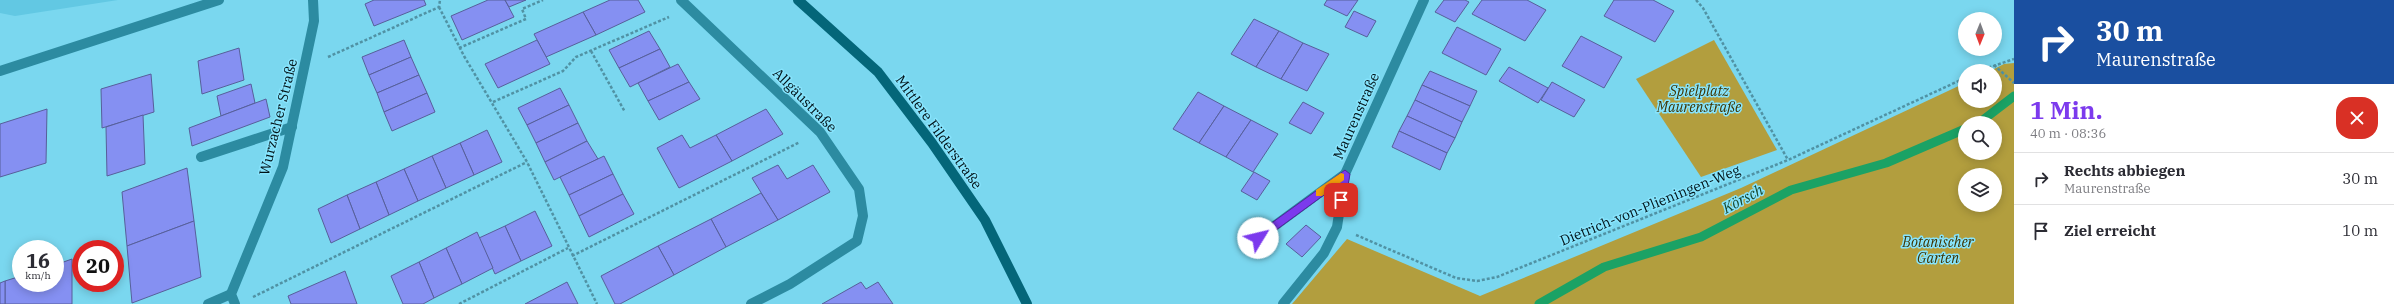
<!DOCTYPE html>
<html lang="de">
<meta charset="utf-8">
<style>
body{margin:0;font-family:"IBM Plex Serif",serif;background:#f2f2f3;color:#2b2b33;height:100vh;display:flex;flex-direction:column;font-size:15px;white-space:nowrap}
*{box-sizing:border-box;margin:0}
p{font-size:13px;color:#7c7c81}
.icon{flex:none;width:22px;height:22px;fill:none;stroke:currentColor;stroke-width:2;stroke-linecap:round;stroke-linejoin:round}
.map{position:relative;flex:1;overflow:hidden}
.side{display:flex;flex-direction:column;background:#fff;width:380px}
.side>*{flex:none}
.banner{background:#1a4fa0;color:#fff;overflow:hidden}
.needle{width:26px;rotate:181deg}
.tools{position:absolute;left:1958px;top:12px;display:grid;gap:8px}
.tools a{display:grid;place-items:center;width:44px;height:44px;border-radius:50%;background:#fff;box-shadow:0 2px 10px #0003;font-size:20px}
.speed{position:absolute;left:12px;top:240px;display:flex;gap:8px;font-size:20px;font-weight:700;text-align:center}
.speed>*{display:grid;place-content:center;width:52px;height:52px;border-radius:50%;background:#fff;box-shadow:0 2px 10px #0003;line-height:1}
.speed small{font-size:10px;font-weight:400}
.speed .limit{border:6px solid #d22;background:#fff;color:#111}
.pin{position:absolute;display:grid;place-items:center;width:34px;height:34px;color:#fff;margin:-17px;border-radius:8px;box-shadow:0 2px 6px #0006}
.me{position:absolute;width:44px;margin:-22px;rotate:54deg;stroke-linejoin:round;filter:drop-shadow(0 0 3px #0008)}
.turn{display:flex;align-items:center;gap:14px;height:84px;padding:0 16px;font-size:18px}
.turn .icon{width:52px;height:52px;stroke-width:2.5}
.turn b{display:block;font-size:28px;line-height:34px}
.round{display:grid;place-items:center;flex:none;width:42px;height:42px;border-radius:16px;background:#f2f2f3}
.summary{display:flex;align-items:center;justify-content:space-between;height:68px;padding:0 16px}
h1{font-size:24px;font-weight:700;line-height:30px;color:#7c3aed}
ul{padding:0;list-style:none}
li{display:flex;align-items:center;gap:12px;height:52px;padding:0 16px;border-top:1px solid #e1e1e2}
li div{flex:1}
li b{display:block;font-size:15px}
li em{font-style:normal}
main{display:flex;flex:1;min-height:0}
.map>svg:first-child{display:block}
</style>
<main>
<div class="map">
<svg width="2014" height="304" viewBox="0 0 2014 304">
<rect width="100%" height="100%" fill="#7ad7ef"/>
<path fill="#62c8e3" d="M0,0H118L15,16L0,13Z"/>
<g fill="#b29e3e" fill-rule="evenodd">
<path d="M1714,40L1777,150L1701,177L1636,79Z"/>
<path d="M2014,63V304H1292L1347,239L1480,296L1741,188L1965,83V101H1995V71H1990L2004,64ZM1965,123H1995V153H1965ZM1965,175H1995V205H1965Z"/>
</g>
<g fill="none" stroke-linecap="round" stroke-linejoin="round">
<g stroke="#1ba265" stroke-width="9">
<path d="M1979,123L2014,96"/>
<path d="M1539,304L1604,267L1701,237L1791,190L1886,163L1965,129"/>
</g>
</g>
<g fill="#8590f2" stroke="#575f9a">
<path d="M374,0H424L426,5L374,26L365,4Z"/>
<path d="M488,0H505L514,17L462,40L451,16Z"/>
<path d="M505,0H526L509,7Z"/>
<path d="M610,0H638L645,12L596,35L583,12Z"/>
<path d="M1327,0H1358L1347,16L1324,5Z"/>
<path d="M1444,0H1465L1469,2L1455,22L1435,12Z"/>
<path d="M1482,0H1527L1546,10L1525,41L1472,14Z"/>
<path d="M1614,0H1653L1674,11L1655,42L1604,16Z"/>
<path d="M1354,11L1376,21L1367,37L1345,27Z"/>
<path d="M583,12L596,35L546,57L534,34Z"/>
<path d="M1254,19L1279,31L1256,67L1231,54Z"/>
<path d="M1457,27L1501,49L1486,75L1442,53Z"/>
<path d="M649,31L660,49L619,68L609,50Z"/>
<path d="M1279,31L1303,43L1281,79L1256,67Z"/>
<path d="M1581,36L1622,57L1604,88L1562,66Z"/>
<path d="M404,40L411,57L369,75L362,57Z"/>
<path d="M537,40L550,64L498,88L485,64Z"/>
<path d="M1303,43L1329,54L1307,91L1281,79Z"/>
<path d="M239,48L244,80L202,94L198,61Z"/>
<path d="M660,49L670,67L630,87L619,68Z"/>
<path d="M411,57L419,75L377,93L369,75Z"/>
<path d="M678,64L689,82L648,101L638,83Z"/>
<path d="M1509,67L1548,88L1538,103L1499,81Z"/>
<path d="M1430,71L1477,91L1470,106L1422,85Z"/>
<path d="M151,74L154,112L102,128L101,89Z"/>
<path d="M419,75L427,93L384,112L377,93Z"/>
<path d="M689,82L700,99L659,120L648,101Z"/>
<path d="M1552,82L1585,100L1574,117L1541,100Z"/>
<path d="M251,84L255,103L221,116L217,96Z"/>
<path d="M1422,85L1470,106L1462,122L1415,100Z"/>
<path d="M560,88L569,105L527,125L518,108Z"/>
<path d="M1198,92L1224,106L1199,143L1173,129Z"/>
<path d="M427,93L435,112L392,131L384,112Z"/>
<path d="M266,99L270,117L192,146L189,128Z"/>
<path d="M1415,100L1462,122L1455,138L1407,116Z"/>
<path d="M1303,102L1324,113L1311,134L1289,123Z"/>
<path d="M569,105L578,123L536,143L527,125Z"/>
<path d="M1224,106L1251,120L1226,157L1199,143Z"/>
<path d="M47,109L46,163L0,177V124Z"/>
<path d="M766,109L783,134L732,161L716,135Z"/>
<path d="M143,115L145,164L107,176L106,127Z"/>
<path d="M1407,116L1455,138L1447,153L1399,131Z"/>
<path d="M1251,120L1278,134L1253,172L1226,157Z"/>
<path d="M578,123L587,141L545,162L536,143Z"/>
<path d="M487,130L502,162L474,175L460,143Z"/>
<path d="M1399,131L1447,153L1440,170L1392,147Z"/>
<path d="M682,135L690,148L716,135L732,161L679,188L657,148Z"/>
<path d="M587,141L598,159L554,180L545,162Z"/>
<path d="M460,143L474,175L446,188L432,156Z"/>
<path d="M432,156L446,188L418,201L404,169Z"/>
<path d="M604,156L613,174L569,195L560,177Z"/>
<path d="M778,165L787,179L813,165L830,192L778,220L752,178Z"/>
<path d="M187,168L194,221L127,246L122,192Z"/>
<path d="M404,169L418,201L389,215L376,182Z"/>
<path d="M1254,172L1270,181L1257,200L1241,191Z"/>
<path d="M613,174L623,194L579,216L569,195Z"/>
<path d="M376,182L389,215L360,229L347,195Z"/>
<path d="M761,193L778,220L726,247L711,219Z"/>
<path d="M623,194L634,214L589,237L579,216Z"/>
<path d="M347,195L360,229L331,243L318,209Z"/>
<path d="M535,211L552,246L521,261L505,226Z"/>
<path d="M711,219L726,247L674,275L658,246Z"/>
<path d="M194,221L201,277L132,303L127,246Z"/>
<path d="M1306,225L1321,237L1302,257L1286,244Z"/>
<path d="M505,226L521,261L495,274L479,238Z"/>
<path d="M477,232L493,268L462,284L446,248Z"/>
<path d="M658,246L674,275L620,304H615L601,276Z"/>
<path d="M446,248L462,284L434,298L419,262Z"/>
<path d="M72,259V304H5V281L21,276V283H55V265Z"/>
<path d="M419,262L434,298L423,304H403L391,276Z"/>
<path d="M345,271L357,304H291L288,296Z"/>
<path d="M5,281V304H0V283Z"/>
<path d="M567,282L578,304H525Z"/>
<path d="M861,282L866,289L878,282L893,304H822Z"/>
</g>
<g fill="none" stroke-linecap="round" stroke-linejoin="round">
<g stroke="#5092a4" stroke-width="2.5" stroke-dasharray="3 2" stroke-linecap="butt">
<path d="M1696,0L1703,8L1788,160"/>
<path d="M439,7L464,56L527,162L597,304"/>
<path d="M459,48L526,19L522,9L543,0"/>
<path d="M591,51L625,112"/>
<path d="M328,57L439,7L440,0"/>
<path d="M1994,65L2014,83"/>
<path d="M1979,71L2014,59"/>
<path d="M493,102L563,71L576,57L669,17"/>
<path d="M1356,235L1456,278L1477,281L1497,277L1788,160L1965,78"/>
<path d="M572,256L800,142"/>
<path d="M253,297L527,162"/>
<path d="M459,304L568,248"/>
</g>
<g stroke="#2c8ba1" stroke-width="10">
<path d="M201,157L292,127"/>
<path d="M1258,238L1345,174"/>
</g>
<g stroke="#2c8ba1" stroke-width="10">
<path d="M681,0L820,132L859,189L863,216L857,241L790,284L751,304"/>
<path d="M0,71L219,0"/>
<path d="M208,304L231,294"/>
<path d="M235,304L231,294L283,167L314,21L313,0"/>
<path d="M1283,304L1324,253L1337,227L1345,174L1424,0"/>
</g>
<path stroke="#046679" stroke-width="10" d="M798,0L878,72L932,143L985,220L1027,304"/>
</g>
<path fill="#7c3aed" stroke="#51269a" d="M1345,170L1350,174L1345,203H1338L1339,184L1261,241H1255V235Z"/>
<path fill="#f59e0b" d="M1341,173L1344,174V180L1322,196H1316V190Z"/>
<g text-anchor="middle" stroke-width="3" stroke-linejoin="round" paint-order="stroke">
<g font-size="14" font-style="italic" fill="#3f3400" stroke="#87e4fd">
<text x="1699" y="96">Spielplatz<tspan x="1699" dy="16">Maurenstraße</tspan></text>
<text x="1938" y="247">Botanischer<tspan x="1938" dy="16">Garten</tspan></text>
</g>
<g font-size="14" fill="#011217" stroke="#87e4fd">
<text transform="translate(805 100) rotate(45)" y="5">Allgäustraße</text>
<text transform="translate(1356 116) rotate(-66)" y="5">Maurenstraße</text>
<text transform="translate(278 117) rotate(-76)" y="5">Wurzacher Straße</text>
<text transform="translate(939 132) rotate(54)" y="5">Mittlere Filderstraße</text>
<text transform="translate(1650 205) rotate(-22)" y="5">Dietrich-von-Plieningen-Weg</text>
</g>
<g font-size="15" font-style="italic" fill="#17482e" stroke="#87e4fd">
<text transform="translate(1743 199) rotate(-28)" y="5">Körsch</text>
</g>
</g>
</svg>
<div class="tools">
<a><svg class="needle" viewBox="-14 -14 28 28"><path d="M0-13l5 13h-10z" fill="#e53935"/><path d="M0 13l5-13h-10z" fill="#7c7c81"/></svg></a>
<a><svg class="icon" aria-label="sound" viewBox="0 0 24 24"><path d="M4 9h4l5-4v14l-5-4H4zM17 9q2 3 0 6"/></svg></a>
<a><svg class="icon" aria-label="search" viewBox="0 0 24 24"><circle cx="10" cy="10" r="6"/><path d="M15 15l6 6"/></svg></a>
<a><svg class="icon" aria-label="layers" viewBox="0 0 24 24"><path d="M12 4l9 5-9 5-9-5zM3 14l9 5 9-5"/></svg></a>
</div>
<div class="speed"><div>16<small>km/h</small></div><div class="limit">20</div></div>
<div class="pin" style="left:1341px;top:200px;background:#d93025"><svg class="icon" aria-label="arrive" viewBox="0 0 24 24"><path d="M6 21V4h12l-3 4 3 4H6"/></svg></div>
<svg class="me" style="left:1258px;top:238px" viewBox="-20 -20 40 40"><circle r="19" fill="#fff"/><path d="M0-13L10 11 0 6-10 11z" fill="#7c3aed"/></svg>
</div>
<section class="side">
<div class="banner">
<div class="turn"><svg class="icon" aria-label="right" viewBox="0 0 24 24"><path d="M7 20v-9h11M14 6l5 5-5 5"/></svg><div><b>30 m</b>Maurenstraße</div></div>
</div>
<div class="summary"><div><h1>1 Min.</h1><p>40 m · 08:36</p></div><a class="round" style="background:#d93025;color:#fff"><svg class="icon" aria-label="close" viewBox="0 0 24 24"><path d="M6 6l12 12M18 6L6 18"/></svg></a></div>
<ul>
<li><svg class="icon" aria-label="right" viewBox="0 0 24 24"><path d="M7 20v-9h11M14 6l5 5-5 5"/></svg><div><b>Rechts abbiegen</b><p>Maurenstraße</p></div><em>30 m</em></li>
<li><svg class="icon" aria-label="arrive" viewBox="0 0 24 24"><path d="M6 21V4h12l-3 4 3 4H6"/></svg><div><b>Ziel erreicht</b></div><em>10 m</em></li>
</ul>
</section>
</main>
